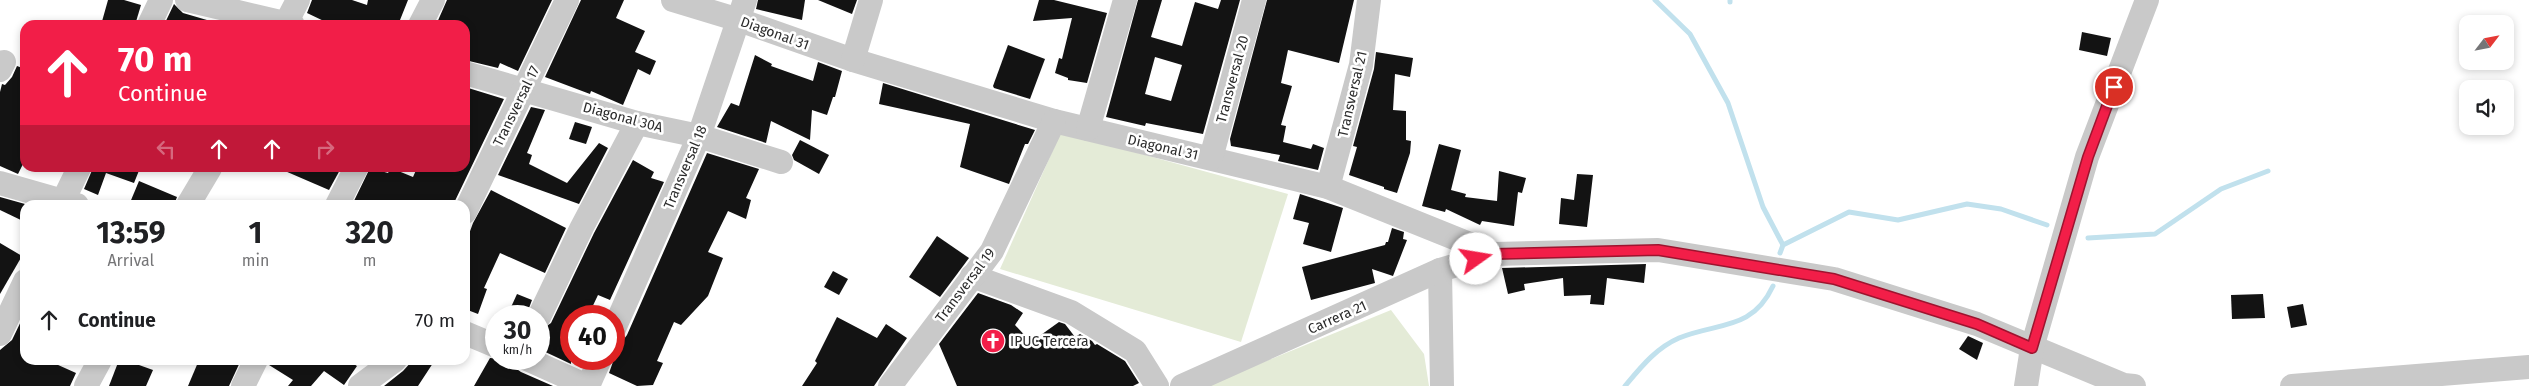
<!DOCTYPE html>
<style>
body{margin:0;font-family:"Fira Sans",sans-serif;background:#f6f6f6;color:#202124;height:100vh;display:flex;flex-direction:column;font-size:19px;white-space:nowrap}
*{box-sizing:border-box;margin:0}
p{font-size:16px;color:#757577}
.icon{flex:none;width:28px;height:28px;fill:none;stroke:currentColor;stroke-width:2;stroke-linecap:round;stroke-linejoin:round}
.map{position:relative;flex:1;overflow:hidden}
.side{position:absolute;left:20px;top:200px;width:450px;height:165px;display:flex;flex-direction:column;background:#fff;border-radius:15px;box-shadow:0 2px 8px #0003}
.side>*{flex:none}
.guide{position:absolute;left:20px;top:20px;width:450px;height:152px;border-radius:15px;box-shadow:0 2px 8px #0003;background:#f21e48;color:#fff;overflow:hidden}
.needle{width:32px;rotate:58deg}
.buttons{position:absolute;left:2459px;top:15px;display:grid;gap:10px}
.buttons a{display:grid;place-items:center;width:55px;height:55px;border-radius:10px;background:#fff;box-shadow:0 2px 8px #0003;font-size:25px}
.speed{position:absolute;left:485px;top:305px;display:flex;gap:10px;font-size:25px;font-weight:700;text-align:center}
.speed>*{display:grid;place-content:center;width:65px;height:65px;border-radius:50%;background:#fff;box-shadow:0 2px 8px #0003;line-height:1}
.speed small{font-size:12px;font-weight:400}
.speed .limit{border:8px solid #d22;background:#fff;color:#111}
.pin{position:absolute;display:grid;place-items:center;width:42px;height:42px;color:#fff;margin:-21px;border:2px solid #fff;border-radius:50%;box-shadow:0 1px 5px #0007}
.me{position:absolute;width:55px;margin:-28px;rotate:77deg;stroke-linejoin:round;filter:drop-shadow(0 0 4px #0008)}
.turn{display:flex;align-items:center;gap:18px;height:105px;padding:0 15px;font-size:22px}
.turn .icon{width:65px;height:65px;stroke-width:2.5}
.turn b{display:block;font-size:35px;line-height:42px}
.lanes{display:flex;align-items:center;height:48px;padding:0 15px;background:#0003;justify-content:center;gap:25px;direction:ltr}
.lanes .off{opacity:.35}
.eta{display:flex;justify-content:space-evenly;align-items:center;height:85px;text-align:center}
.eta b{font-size:30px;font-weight:700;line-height:35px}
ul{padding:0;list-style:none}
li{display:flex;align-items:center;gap:15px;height:70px;padding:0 15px}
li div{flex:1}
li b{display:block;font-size:19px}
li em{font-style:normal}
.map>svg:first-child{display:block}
</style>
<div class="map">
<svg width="2529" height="386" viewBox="0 0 2529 386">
<rect width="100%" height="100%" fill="#fff"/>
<g fill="#e4ebd7">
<path d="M1061,132L1288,194L1241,342L1000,269Z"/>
<path d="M1391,310L1424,354L1429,386H1205Z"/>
</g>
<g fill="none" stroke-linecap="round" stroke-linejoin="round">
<g stroke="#c1e1ed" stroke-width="5">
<path d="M1655,0L1690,34L1728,103L1763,207L1783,245"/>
<path d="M1730,0V2"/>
<path d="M2088,238L2155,234L2221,189L2268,171"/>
<path d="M1780,253L1783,245L1849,212L1898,220L1967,204L2001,209L2047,225"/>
<path d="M1625,386C1641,367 1656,348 1679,338C1718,322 1752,331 1773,286"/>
</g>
</g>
<g fill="#131313" fill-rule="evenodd">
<path d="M108,0H124L141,5L135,25H101Z"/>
<path d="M312,0H352L367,5L368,0H408L398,25H343L329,20L328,23L307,13Z"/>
<path d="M447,0H552L518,71L500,63L498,68L465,60V25H436Z"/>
<path d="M581,0H624L616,18L645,31L635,52L656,61L650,75L638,69L623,105L591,91L590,94L545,77Z"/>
<path d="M758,0H805L802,20L756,9Z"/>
<path d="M818,0H857L852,14Z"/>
<path d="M1039,0H1054L1107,13L1087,83L1068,80V78L1055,73L1059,58L1062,59L1072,18L1033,21Z"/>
<path d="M1138,0H1162L1151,37L1182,46L1195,2L1218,9L1221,0H1240L1203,134L1146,123L1145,126L1106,117ZM1155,57L1182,65L1171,101L1145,94Z"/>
<path d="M1267,0H1354L1339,63L1288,50L1281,83L1292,86L1281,125L1286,126L1283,142L1311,149L1313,144L1324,148L1318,170L1278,161L1280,155L1231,146L1230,139Z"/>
<path d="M174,4L183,13L224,25H164Z"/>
<path d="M2082,32L2111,38L2107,56L2079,50Z"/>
<path d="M1008,45L1045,59L1030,99L994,88L993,86Z"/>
<path d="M1376,52L1413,58L1410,77L1395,74L1393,110L1406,111V140L1411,141L1410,153L1397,193L1384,189V187L1349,175L1357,147L1353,146L1374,69Z"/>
<path d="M755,55L772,64L771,66L813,81L818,62L842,71L835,97H833L827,115L812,110L810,140L771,121L766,143L717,127L731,103L739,106Z"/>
<path d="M17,66L25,69V160L18,174L0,166V92L2,84L5,85L12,77Z"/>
<path d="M883,83L1035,130L1028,144H1025L1009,184L960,167L970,124L879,104Z"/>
<path d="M465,87L504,99L453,205H352L370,168L388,173L391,168L413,177L417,168H465Z"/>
<path d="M531,107L545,110L527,153L532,155L529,164L567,183L599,143L608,148L579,204L498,175Z"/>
<path d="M575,122L592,127L586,144L569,139Z"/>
<path d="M800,140L829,155L819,174L794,160L792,155Z"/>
<path d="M1439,144L1461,150L1451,190L1466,194L1465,197L1497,201L1499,171L1526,178L1522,193L1518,192L1514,226L1482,221L1480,225L1446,209L1445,212L1422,206Z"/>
<path d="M707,153L759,169L746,198L751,200L746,219L728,211L708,252L723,258L708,296L681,325L674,322L657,361L663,363L653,385L637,386L609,373L614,359V342L621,343L627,335Z"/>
<path d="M633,160L654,172L651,178L664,182L610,300L598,295L588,316H571V364L539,349V335L541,330L551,323L594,233Z"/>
<path d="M93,168H140L134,183L106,173L98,195L84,189Z"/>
<path d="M278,168H341L329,190Z"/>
<path d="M1577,174L1593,175L1587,227L1559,224L1561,198L1574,200Z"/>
<path d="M139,181L177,197L174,205H129Z"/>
<path d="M491,190L566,228L545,273L500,253L484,288L487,289L478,314L465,309V245L473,223Z"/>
<path d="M1300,194L1343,208L1331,252L1303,244L1309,223L1293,219Z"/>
<path d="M0,197L25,204V222L0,210Z"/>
<path d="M1392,228L1404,232L1403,239L1407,240L1393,276L1372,269L1375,283L1311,300L1302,267L1385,245L1386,242H1388Z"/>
<path d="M937,236L969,258L940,297L909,277Z"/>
<path d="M0,243L22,256L0,294Z"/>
<path d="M1646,264L1644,283L1607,278L1604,305L1590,304L1591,295L1564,296L1563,278L1524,284L1525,290L1508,294L1502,268Z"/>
<path d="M833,271L848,279L839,295L824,287Z"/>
<path d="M978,293L1011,305L1023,313L1015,325L1031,342L1059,322L1065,324L1075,337L1080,334L1092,341L1095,345L1097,344L1125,361L1139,383L1133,386H957L939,344Z"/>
<path d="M517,294L532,300L526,316H507Z"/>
<path d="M2263,294L2265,318L2232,319L2231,295Z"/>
<path d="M2303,304L2307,325L2291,328L2287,307Z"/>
<path d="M25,313V360H47L76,373L70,386H0V350L12,340Z"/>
<path d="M837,317L877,338L886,324L907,338L874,386H802L817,363L815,361Z"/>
<path d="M1968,336L1983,343L1977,360L1959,349Z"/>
<path d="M490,358L502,359L521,372L553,386H474Z"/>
<path d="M119,360H125L153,370L146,386H109Z"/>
<path d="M199,360H241L229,386H188Z"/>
<path d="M270,360H348L357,366L344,385L324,371L311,386H288L293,380L269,365Z"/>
<path d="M413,360H435L418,386H384L403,371Z"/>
</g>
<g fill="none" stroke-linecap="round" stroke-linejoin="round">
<g stroke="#c9c9c9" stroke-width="24">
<path d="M187,0L293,25"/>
<path d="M673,0L739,20L853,60L1054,121L1328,187L1494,254L1658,250L1834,279L1977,324L2124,385L2134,386"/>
<path d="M149,25L161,0"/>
<path d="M285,25L298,0"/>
<path d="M420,25L433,0"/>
<path d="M853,60L871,0"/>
<path d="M0,70L4,62"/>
<path d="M465,73L637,123L699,136L781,162"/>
<path d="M1088,129L1125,0"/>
<path d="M1211,158L1254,0"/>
<path d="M0,183L77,205"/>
<path d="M1328,187L1361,65L1369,0"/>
<path d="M61,205L79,168"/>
<path d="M188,205L210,168"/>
<path d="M337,205L356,168"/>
<path d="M465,212L567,0"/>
<path d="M1440,270L1442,386"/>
<path d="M972,276L1071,312L1135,351L1157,386"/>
<path d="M539,317L582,227L637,123"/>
<path d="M614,329L699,136L745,0"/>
<path d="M465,333L496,346"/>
<path d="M0,334L25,281"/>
<path d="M527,359L587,386"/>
<path d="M86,386L100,360"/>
<path d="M243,386L256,360"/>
<path d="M360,386L395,360"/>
<path d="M588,386L600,359"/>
<path d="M890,386L992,251L1054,121"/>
<path d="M1182,386L1440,270L1494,254"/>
<path d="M2026,386L2032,348L2087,157L2147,0"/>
<path d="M2292,386L2529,367"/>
</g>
</g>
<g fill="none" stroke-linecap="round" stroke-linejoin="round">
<g stroke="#9d142f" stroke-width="12">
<path id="route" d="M1476,259L1494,254L1658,250L1834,279L1977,324L2032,348L2088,157L2114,87"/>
</g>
<use href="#route" stroke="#f21e48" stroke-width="9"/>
</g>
<defs>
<g id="church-disc" transform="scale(1.25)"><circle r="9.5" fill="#f21e48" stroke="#fff"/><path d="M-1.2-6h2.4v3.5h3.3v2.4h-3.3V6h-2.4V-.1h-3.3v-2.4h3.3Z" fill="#fff"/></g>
</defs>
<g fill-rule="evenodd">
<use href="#church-disc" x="993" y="341"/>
</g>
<g text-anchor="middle" stroke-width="5" stroke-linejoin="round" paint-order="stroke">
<g font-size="14" fill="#2c2c2c" stroke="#fff">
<text transform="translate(775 33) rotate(20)" y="5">Diagonal 31</text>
<text transform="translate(1232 79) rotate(-75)" y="5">Transversal 20</text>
<text transform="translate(1352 94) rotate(-77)" y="5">Transversal 21</text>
<text transform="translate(516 106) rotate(-64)" y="5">Transversal 17</text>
<text transform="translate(623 117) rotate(15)" y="5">Diagonal 30A</text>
<text transform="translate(1163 147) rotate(13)" y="5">Diagonal 31</text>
<text transform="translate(685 167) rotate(-67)" y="5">Transversal 18</text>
<text transform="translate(965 285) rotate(-53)" y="5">Transversal 19</text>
<text transform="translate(1337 317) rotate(-24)" y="5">Carrera 21</text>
</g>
<g font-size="14" fill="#2c2c2c" stroke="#fff" text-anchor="start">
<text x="1010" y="346">IPUC Tercera</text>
</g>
</g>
</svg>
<div class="buttons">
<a><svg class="needle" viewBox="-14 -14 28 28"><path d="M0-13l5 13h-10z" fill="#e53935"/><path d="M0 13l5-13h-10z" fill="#757577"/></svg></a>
<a><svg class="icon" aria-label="sound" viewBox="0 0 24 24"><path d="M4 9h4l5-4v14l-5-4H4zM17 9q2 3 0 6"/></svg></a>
</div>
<div class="speed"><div>30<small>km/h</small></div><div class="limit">40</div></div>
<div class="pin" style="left:2114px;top:87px;background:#d93025"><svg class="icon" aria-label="arrive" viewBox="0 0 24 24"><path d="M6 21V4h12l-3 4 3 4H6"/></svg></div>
<svg class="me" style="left:1476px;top:259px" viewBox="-20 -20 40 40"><circle r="19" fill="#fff"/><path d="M0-13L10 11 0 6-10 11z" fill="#f21e48"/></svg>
<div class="guide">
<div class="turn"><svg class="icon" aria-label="ahead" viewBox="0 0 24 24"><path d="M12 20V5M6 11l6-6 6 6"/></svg><div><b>70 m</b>Continue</div></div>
<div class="lanes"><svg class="icon off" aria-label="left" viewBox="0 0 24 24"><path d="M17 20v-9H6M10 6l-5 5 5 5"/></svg><svg class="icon" aria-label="ahead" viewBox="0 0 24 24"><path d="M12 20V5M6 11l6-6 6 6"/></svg><svg class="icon" aria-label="ahead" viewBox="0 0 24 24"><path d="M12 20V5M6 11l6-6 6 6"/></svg><svg class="icon off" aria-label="right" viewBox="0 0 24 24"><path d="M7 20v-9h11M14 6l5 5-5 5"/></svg></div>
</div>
<section class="side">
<div class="eta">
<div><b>13:59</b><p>Arrival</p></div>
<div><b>1</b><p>min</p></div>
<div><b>320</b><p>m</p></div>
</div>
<ul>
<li><svg class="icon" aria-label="ahead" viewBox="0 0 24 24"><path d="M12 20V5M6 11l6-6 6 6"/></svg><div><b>Continue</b></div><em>70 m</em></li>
</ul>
</section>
</div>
